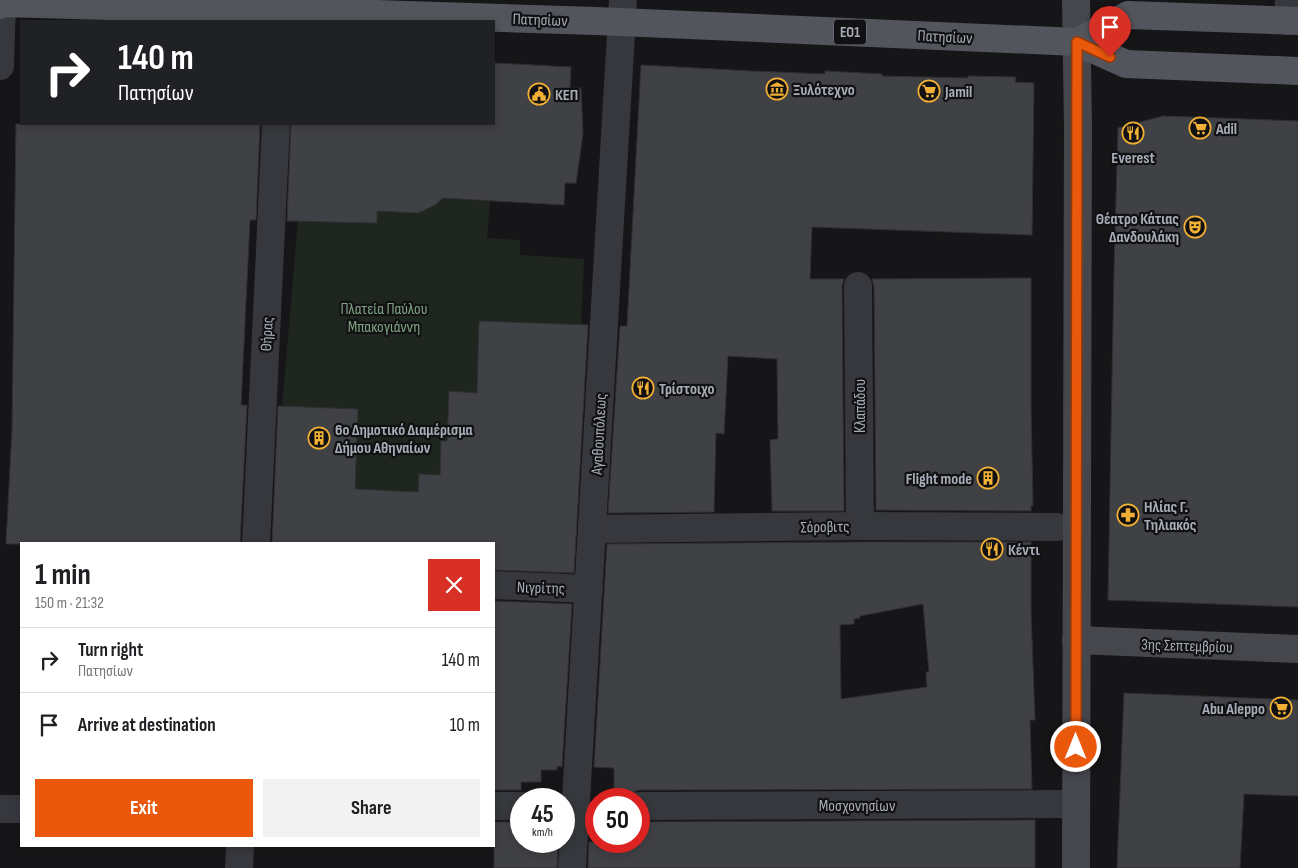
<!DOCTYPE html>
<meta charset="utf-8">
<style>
body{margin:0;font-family:"Sofia Sans Condensed",sans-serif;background:#f2f2f2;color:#202124;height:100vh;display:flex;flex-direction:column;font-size:19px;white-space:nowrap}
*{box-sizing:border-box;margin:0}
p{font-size:16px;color:#757577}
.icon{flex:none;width:28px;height:28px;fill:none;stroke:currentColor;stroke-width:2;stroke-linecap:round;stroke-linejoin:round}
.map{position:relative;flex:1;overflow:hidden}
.sheet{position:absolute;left:20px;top:542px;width:475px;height:305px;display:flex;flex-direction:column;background:#fff;border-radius:0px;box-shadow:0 2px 8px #0003}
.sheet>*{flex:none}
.banner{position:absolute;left:20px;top:20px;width:475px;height:105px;border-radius:0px;box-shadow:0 2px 8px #0003;background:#202124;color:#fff;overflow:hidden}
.speed{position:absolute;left:510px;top:788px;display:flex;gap:10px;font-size:25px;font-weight:700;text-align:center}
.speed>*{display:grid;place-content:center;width:65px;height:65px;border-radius:50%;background:#fff;box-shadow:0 2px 8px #0003;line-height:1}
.speed small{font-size:12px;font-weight:400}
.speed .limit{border:8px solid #d22;background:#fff;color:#111}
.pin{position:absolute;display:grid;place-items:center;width:42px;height:42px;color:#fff;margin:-51px -21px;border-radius:50% 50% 50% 0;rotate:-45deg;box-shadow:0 0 5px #0007}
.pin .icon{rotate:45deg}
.me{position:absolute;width:55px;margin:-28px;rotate:0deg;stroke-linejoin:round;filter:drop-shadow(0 0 4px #0008)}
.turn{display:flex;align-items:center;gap:18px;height:105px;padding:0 15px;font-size:22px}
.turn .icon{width:65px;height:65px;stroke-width:2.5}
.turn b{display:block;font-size:35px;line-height:42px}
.round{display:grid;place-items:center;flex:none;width:52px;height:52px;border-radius:0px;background:#f2f2f2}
.overview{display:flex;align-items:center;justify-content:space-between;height:85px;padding:0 15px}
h1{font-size:30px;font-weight:700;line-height:38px}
.action{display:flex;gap:10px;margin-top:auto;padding:10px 15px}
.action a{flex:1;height:58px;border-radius:0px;background:#ea580c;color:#fff;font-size:20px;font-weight:700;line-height:58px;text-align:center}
.action a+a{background:#f2f2f2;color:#202124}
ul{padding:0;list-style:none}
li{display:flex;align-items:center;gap:15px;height:65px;padding:0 15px;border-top:1px solid #e0e0e0}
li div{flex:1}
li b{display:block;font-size:19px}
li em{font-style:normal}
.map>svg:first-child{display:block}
</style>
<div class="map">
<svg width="1298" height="868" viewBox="0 0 1298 868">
<rect width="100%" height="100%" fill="#161618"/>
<path fill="#1e261f" d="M443,198L490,201L487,238L520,240V255L584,259L581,325L479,321L477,393L449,391L444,475L419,474L418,492L393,497L352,495L356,469L358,409L282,406L298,221L376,223L377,211L418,213L435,205Z"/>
<g fill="#404145" stroke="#303034" fill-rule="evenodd">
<path d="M494,63L571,67L570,88H581L583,134L576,183H565L564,205L443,198L435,205L418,213L377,211V223L287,221L291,124H494Z"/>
<path d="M641,65L751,71L825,74V71L882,74V76L968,78V76L1016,77L1015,82L1034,83L1032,235L812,227L810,279H844L842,286L844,511H772L770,440L778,439L777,359L728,356L724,434L716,433L714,512L608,513L620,326H627Z"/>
<path d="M1163,116L1298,121V607L1108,600L1114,272L1118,128Z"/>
<path d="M16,124H260L256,220H250L241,405H247L240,544H6L12,430Z"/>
<path d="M1031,278V409L1033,506H1031V511L876,510L874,286L872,279Z"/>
<path d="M479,321L588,325L574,573L494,570V544H272L278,406L358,409L355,489L418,492L419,474L440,475L441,441H447L449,391L477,393Z"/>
<path d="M860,542H1031V611L1035,720H1030L1032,789L639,790L631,793L625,799H614V768L594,767L607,544ZM923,604L929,672H926L927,687L841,699L840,625L854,624V619L860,618V616Z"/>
<path d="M494,601L572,604L562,767L557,766V770H541V782H521V790H494Z"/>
<path d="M1124,693L1298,700V796L1244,794L1240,868H1117Z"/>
<path d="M1035,820V868H588L589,842H594V826H596V841H639V822Z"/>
<path d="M494,822H521V841L558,842L557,868H494Z"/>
</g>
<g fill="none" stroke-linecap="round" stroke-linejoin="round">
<g stroke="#37383d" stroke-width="28">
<path d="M1288,21L1289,0"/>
<path d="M0,66L2,0"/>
<path d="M858,286L860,526"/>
<path d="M592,529L860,526L1057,527"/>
<path d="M256,544L276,124"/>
<path d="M494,585L589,589"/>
<path d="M494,806H521"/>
<path d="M639,806L1076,804"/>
<path d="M0,809H21"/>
<path d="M239,868L240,846"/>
<path d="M572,868L623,0"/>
</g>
<g stroke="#45474d" stroke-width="28">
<path d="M1076,640L1298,649"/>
<path d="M1076,868L1078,126L1076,0"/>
</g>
<g stroke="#53555c" stroke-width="28">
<path d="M0,5L2,3L282,11L596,21L1077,42L1126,64L1298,71"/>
<path d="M1077,42L1128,15L1298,21"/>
</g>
</g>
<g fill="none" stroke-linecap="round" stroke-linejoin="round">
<g stroke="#983908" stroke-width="12">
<path id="route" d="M1076,747L1077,42L1110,57"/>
</g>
<use href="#route" stroke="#ea580c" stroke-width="9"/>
</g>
<defs>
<g id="museum-ring" transform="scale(1.125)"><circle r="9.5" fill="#111113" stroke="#f2b134" stroke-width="1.5"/><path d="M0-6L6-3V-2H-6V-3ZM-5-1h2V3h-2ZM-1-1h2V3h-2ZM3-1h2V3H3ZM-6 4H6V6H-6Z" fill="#f2b134"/></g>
<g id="supermarket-ring" transform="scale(1.125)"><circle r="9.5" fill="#111113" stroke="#f2b134" stroke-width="1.5"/><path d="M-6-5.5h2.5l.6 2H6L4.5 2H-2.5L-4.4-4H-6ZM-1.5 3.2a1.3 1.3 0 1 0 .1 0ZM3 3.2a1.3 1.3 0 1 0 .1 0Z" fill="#f2b134"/></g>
<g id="civic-ring" transform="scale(1.125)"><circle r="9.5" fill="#111113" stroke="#f2b134" stroke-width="1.5"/><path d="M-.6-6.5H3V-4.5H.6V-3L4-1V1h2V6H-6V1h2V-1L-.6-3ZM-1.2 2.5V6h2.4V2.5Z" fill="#f2b134"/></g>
<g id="restaurant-ring" transform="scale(1.125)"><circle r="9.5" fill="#111113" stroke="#f2b134" stroke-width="1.5"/><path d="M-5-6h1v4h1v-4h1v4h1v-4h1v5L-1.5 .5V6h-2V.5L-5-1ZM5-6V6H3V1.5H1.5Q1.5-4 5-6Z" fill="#f2b134"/></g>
<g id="theatre-ring" transform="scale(1.125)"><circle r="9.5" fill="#111113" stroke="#f2b134" stroke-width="1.5"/><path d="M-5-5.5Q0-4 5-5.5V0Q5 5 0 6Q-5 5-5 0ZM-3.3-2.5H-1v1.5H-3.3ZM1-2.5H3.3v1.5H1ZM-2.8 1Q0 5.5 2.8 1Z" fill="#f2b134"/></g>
<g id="building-ring" transform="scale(1.125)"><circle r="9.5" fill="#111113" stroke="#f2b134" stroke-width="1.5"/><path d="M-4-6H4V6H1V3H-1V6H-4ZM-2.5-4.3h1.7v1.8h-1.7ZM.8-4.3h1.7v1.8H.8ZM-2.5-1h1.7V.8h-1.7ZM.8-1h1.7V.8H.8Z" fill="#f2b134"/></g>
<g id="pharmacy-ring" transform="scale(1.125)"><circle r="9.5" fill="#111113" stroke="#f2b134" stroke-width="1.5"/><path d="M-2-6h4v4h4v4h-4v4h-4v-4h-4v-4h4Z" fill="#f2b134"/></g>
</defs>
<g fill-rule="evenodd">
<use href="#museum-ring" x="777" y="89"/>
<use href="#supermarket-ring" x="929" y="91"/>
<use href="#civic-ring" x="539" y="94"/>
<use href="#supermarket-ring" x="1200" y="128"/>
<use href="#restaurant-ring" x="1133" y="133"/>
<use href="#theatre-ring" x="1195" y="227"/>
<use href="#restaurant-ring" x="643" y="388"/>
<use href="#building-ring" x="319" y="438"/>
<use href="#building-ring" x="988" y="478"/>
<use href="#pharmacy-ring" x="1128" y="515"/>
<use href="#restaurant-ring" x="992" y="549"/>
<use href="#supermarket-ring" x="1281" y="708"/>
</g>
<g text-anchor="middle" stroke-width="4.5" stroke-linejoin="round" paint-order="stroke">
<rect fill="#111113" stroke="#7b7e86" stroke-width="1" x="834" y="19.5" width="32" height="25" rx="4"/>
<g font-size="15" font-weight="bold" fill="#a8adb8">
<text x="850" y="37">ΕΟ1</text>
</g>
<g font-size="16" fill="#a8adb8" stroke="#111113">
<text transform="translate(540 19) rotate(2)" y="6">Πατησίων</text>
<text transform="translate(945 36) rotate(3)" y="6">Πατησίων</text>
<text transform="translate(266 334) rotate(-87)" y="6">Θήρας</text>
<text transform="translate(859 406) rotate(-90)" y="6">Κλαπάδου</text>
<text transform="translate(598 434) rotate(-87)" y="6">Αγαθουπόλεως</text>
<text transform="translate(825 526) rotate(-1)" y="6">Σόροβιτς</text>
<text transform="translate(541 587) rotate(2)" y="6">Νιγρίτης</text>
<text transform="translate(1187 645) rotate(2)" y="6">3ης Σεπτεμβρίου</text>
<text x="857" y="811">Μοσχονησίων</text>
</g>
<g font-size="16" font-weight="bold" fill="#a8adb8" stroke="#111113" text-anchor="start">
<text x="793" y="95">Ξυλότεχνο</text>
<text x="945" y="97">Jamil</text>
<text x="555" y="100">ΚΕΠ</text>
<text x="1216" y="134">Adil</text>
<text x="1133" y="163" text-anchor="middle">Everest</text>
<text x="1179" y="224" text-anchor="end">Θέατρο Κάτιας<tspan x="1179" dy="18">Δανδουλάκη</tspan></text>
<text x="659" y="394">Τρίστοιχο</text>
<text x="335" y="435">6ο Δημοτικό Διαμέρισμα<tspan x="335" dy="18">Δήμου Αθηναίων</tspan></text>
<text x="972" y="484" text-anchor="end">Flight mode</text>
<text x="1144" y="512">Ηλίας Γ.<tspan x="1144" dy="18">Τηλιακός</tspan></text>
<text x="1008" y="555">Κέντι</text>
<text x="1265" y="714" text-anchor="end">Abu Aleppo</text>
</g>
<g font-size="16" fill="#7fa381" stroke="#111113">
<text x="384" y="314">Πλατεία Παύλου<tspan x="384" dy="18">Μπακογιάννη</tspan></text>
</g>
</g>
</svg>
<div class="speed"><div>45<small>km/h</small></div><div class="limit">50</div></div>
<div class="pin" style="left:1110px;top:57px;background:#d93025"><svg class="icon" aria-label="arrive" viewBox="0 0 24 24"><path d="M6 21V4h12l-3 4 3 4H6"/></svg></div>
<svg class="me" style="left:1076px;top:747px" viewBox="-20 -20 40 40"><circle r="17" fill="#ea580c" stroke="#fff" stroke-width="3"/><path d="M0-11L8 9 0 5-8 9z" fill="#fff"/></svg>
<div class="banner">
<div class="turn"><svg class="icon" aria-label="right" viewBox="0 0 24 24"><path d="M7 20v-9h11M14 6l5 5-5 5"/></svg><div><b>140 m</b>Πατησίων</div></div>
</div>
<section class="sheet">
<div class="overview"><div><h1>1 min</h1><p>150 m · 21:32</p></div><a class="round" style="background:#d93025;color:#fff"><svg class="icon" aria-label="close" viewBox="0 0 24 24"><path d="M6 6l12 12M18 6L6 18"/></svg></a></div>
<ul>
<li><svg class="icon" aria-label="right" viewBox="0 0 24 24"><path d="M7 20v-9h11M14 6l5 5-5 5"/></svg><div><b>Turn right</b><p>Πατησίων</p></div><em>140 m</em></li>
<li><svg class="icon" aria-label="arrive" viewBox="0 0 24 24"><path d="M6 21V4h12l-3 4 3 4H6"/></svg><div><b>Arrive at destination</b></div><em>10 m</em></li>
</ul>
<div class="action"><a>Exit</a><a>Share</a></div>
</section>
</div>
